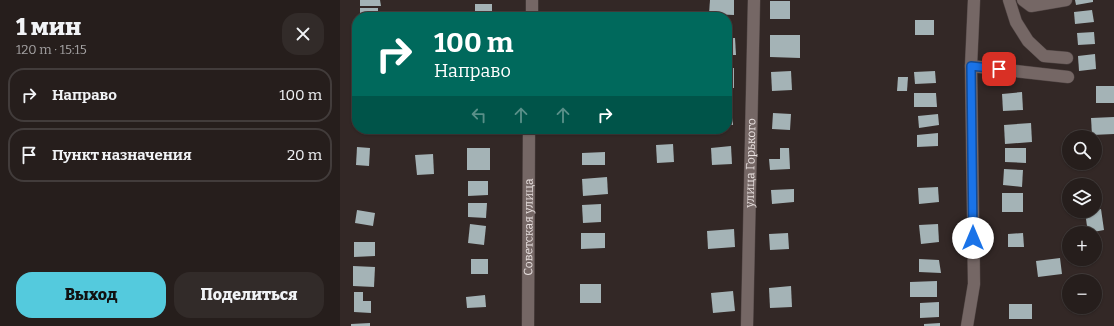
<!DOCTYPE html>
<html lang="ru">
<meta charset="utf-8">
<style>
body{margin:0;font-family:Bitter,serif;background:#322b29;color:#f1f3f6;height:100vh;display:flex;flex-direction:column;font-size:15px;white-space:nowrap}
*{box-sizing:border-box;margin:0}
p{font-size:13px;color:#a4a2a3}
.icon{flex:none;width:22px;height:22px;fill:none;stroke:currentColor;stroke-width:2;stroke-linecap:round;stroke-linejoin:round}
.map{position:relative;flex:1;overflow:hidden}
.sheet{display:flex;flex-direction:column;background:#261e1c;width:340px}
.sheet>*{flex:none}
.hud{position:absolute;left:12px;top:12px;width:380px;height:122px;border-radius:16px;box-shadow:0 1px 3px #0004,0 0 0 1px #423c3b;background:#00695c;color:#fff;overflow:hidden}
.buttons{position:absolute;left:722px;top:130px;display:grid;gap:8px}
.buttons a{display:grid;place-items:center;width:40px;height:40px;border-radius:50%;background:#261e1c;box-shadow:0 1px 3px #0004,0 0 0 1px #423c3b;font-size:20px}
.pin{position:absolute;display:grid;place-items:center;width:34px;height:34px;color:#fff;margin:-17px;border-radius:8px;box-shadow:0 2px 6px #0006}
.me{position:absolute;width:44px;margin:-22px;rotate:0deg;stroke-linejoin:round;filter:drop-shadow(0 0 3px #0008)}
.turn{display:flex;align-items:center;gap:14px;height:84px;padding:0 16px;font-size:18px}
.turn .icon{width:52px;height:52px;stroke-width:2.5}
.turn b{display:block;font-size:28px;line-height:34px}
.lanes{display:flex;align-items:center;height:38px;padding:0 16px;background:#0003;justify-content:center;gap:20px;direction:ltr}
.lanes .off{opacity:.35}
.round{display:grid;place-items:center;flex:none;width:42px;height:42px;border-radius:16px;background:#322b29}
.head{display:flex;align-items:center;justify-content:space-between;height:68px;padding:0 16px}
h1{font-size:24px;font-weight:800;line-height:30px}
.primary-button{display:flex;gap:8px;margin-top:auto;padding:8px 16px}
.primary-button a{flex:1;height:46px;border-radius:16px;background:#54cadd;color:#111;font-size:16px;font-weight:800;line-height:46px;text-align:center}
.primary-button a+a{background:#322b29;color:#f1f3f6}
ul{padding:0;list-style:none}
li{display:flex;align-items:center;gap:12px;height:54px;margin:0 8px 6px;padding:0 8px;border:2px solid #423c3b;border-radius:16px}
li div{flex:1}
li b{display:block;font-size:15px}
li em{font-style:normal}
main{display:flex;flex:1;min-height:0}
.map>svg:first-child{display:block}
</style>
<main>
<section class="sheet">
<div class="head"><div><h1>1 мин</h1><p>120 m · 15:15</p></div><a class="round"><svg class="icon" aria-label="close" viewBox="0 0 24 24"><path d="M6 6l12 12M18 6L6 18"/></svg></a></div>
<ul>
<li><svg class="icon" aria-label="right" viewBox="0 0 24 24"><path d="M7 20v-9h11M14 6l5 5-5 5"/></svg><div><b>Направо</b></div><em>100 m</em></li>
<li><svg class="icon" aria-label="arrive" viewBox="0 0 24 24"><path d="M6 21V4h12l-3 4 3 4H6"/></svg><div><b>Пункт назначения</b></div><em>20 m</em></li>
</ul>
<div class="primary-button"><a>Выход</a><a>Поделиться</a></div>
</section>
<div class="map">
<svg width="774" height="326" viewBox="0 0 774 326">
<rect width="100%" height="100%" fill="#332826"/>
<g fill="#a4b3b6">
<path d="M20,0H40L41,6H20Z"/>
<path d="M370,0H394V15L369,14Z"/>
<path d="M735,0H753V2L736,5Z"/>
<rect x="430" y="1" width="20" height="18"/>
<rect x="135" y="4" width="17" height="13"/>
<rect x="20" y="8" width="18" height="9"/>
<path d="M752,10L754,22L735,24L734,12Z"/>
<rect x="244" y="11" width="21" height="6"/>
<rect x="575" y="20" width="19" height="15"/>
<path d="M754,32L755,44L738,45L737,33Z"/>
<path d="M430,35H460V58L430,57Z"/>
<path d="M387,38H395L396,55H387Z"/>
<path d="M755,54L756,69L739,71L738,56Z"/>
<rect x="387" y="68" width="7" height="20"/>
<path d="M451,71L452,90L432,91L431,72Z"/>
<path d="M595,71L596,83L575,84L574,72Z"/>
<path d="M558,77H568L567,91H557Z"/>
<rect x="756" y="86" width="18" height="17"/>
<path d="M682,92L683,110L663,111L662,94Z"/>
<path d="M574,93H596L597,107H574Z"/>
<rect x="387" y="105" width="6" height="20"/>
<path d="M433,113L451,114L450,130L432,129Z"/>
<path d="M598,114L599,125L579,128L578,116Z"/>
<path d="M774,117V134L752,135L751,118Z"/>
<path d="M691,123L692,142L665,144L664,125Z"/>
<path d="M598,133V146L577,147V135Z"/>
<path d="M333,144L334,162L317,163L316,145Z"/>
<path d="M391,146L392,164L372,165L371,148Z"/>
<path d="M17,147L30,148L29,166L16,165Z"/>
<rect x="127" y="148" width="23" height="22"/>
<path d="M440,148H449L450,169L430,170L429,159H440Z"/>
<path d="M665,148H686V163L665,162Z"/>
<path d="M265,152V165H242V153Z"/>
<path d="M93,154L94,174L77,175L75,155Z"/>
<path d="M664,169L683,170L682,187L663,185Z"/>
<path d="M267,177L268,194L243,196L242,179Z"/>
<path d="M128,181H148V195L128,196Z"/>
<path d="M598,187L599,202L579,204L578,188Z"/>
<path d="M454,189V202L432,204L431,190Z"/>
<rect x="662" y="193" width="21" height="19"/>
<path d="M128,203H147L146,218L128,217Z"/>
<path d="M261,204V222L243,223L242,205Z"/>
<path d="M761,209L764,230L748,233L745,212Z"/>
<path d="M17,210L35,213L33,226L15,223Z"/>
<path d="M130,224L146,226L144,245L128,243Z"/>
<path d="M598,224L599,242L581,244L579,225Z"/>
<path d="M394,229L395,247L368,249L367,231Z"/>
<path d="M241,233H265V248L241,249Z"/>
<path d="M448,233L449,249L430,250L429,234Z"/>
<path d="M683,233L684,247H668V234Z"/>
<path d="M14,242H35V256L14,257Z"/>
<path d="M720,258L722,274L698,277L696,261Z"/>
<rect x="131" y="259" width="17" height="15"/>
<path d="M579,259L599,260L601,273L579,272Z"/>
<path d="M13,266L35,267L34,287L13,286Z"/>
<path d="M597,281V297H570V282Z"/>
<rect x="240" y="284" width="21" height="19"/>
<path d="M451,286L452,307L430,308L429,288Z"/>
<path d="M393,291L395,311L373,313L371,293Z"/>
<path d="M14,292H23V301H31V313L14,312Z"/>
<path d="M145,295L146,307L127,308L126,297Z"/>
<path d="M599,302V317L580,318V303Z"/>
<rect x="669" y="304" width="23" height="15"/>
<path d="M30,323V326H11V324Z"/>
<path d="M600,323V326H584V324Z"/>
</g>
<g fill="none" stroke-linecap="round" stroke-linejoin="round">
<g stroke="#514645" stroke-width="13">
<g id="minor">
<path d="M669,0L676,22L688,41L704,56L727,58"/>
<path d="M683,0L691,6L726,0"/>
<path d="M192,17V0"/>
<path d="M631,66L728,77"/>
<path id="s1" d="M188,326L189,129"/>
<path id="s2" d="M407,326L414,0"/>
<path d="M627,326L634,284L631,66L634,0"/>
</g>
</g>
<use href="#minor" stroke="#756765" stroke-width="12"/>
</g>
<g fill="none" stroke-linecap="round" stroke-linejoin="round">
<g stroke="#114b97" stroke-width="10">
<path id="route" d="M633,238L631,66L659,69"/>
</g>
<use href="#route" stroke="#1a73e8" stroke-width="7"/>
</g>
<g text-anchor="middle" stroke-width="4" stroke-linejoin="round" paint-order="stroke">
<g font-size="12" fill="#e9e1e0" stroke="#332826">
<text dy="4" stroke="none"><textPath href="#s2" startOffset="163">улица Горького</textPath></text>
<text dy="4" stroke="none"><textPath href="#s1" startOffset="99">Советская улица</textPath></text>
</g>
</g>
</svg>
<div class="buttons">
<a><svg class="icon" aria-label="search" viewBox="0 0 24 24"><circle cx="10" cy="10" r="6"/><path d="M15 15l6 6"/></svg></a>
<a><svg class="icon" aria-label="layers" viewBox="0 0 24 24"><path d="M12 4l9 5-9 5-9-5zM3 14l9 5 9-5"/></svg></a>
<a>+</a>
<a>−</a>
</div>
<div class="pin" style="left:659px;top:69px;background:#d93025"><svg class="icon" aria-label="arrive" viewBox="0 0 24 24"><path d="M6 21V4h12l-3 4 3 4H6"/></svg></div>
<svg class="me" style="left:633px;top:238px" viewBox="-20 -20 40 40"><circle r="19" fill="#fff"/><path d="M0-13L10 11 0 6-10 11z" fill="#1a73e8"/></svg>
<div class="hud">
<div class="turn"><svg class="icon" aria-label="right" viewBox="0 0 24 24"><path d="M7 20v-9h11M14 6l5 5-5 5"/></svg><div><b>100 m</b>Направо</div></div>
<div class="lanes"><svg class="icon off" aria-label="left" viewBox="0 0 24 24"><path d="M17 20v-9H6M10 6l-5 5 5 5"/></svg><svg class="icon off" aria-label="ahead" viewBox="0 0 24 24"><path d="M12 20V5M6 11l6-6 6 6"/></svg><svg class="icon off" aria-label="ahead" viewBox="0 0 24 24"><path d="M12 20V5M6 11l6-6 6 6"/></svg><svg class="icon" aria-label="right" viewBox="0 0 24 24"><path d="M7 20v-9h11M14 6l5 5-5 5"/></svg></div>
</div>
</div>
</main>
